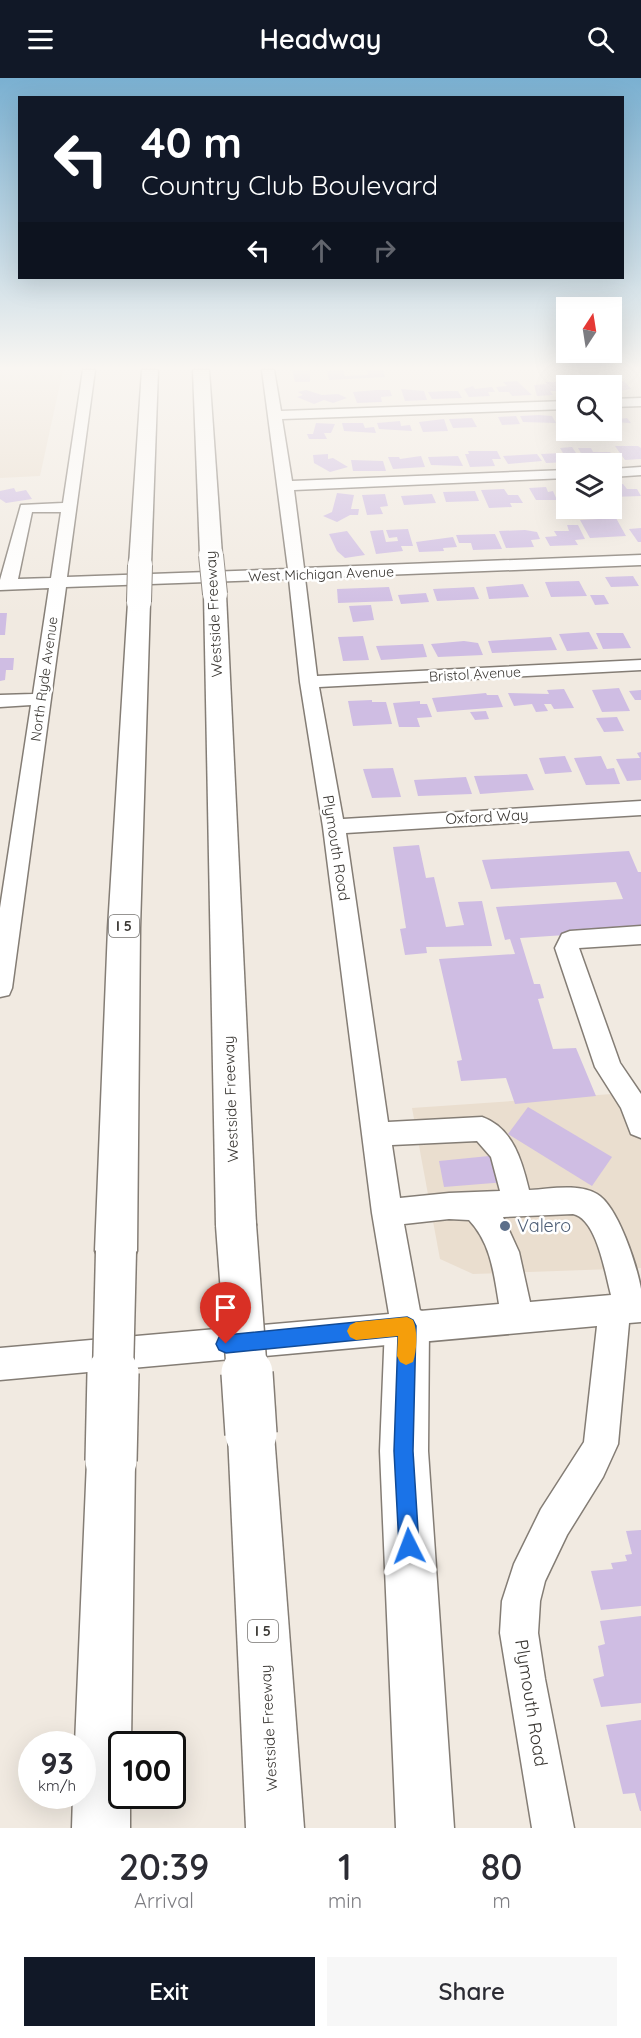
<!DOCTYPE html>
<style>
body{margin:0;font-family:Quicksand,sans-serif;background:#f7f7f7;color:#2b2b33;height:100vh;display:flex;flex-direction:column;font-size:22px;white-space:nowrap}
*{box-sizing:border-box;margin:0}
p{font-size:20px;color:#7c7c81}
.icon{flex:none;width:33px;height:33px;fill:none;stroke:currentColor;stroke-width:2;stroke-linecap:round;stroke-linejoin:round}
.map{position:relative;height:1750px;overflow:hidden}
.drawer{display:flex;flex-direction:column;background:#fff;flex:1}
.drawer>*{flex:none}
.hud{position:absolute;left:18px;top:18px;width:606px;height:183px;border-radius:0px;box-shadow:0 6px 24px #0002;background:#111827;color:#fff;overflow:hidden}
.needle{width:39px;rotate:12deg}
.controls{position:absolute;left:556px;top:219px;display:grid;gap:12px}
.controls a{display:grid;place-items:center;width:66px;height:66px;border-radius:0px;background:#fff;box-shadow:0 6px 24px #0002;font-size:30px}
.speed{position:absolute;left:18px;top:1653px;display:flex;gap:12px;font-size:30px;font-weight:700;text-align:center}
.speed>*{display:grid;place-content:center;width:78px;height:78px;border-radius:50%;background:#fff;box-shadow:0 6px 24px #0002;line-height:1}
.speed small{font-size:15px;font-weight:400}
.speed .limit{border:3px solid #111;border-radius:9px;background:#fff;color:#111}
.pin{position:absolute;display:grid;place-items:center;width:51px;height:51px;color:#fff;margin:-62px -26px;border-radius:50% 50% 50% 0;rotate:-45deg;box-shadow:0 0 6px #0007}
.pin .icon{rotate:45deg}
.me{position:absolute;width:66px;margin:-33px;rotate:357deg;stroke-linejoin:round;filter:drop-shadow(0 0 4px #0008)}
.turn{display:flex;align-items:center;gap:21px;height:126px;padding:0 24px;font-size:27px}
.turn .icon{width:78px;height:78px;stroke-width:2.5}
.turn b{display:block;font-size:42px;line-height:51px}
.lanes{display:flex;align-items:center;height:57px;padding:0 24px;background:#0003;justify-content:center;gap:30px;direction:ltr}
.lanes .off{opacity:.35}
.eta{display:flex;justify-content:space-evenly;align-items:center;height:102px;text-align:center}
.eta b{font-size:36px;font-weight:600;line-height:42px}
.primary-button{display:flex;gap:12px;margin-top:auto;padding:12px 24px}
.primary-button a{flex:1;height:69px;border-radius:0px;background:#111827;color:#fff;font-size:24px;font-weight:600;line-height:69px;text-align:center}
.primary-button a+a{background:#f7f7f7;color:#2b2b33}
header{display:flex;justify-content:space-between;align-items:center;height:78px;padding:0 24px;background:#111827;color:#fff;font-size:27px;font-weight:600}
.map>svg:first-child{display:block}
</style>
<header><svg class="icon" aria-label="menu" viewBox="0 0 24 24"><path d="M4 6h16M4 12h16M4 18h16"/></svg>Headway<svg class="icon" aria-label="search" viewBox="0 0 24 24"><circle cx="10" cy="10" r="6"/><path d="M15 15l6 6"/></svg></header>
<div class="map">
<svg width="641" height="1750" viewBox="0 0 641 1750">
<rect width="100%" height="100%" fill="#f1eae1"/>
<g fill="#eadecf">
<path d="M0,292H63L40,398L0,400Z"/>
<path d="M641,1014V1190L473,1196L440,1181L412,1030Z"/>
</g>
<g fill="#cfbde3">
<path d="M292,292H310V304H295Z"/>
<path d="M343,292L345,298L368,297L367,292H383L385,299L329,302L327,293Z"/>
<path d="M517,303L532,317L512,318L509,314H499L496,309L507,308L503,304Z"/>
<path d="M624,303L631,311L612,314V308H600L598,304Z"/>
<path d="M545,304H556L563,313H550L553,317L537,318L534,307L547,306Z"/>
<path d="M473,308L475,311L492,309L495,314H488L490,318L469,319L464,311Z"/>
<path d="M401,311L424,313L427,322L405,323Z"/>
<path d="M306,312L322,317L338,316L347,320L333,325L324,322L314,326L297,319L303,317L298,314Z"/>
<path d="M376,312H390L392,318L381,319L382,324L357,325L353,314Z"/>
<path d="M446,313H458L462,320L432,321L428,314Z"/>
<path d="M612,336L619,341L627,340L631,345L612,344Z"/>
<path d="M539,337L552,338L556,345L523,344L520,338Z"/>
<path d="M516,338L520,346L502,347L498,339Z"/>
<path d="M472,340L477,349L453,350L449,341Z"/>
<path d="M444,341L448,353L423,354L419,344Z"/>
<path d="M400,343L401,348L410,347L412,353L379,351L377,345Z"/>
<path d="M316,345L335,346L331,355H324L327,361H309L307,356H313Z"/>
<path d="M342,345H363L365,350L374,349L376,355L344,353Z"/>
<path d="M615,368H638L641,370V381L625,382Z"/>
<path d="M572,369L578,378L567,379L570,384L546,385L541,376L563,375L560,370Z"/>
<path d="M578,370H591L593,374H610L615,381L585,382Z"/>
<path d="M468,373H497L501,381H492L495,388L470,389L465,376H469Z"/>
<path d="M328,376V381L333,380L348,389L330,394L314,385L313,377Z"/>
<path d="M537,376L542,383L508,386L503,378Z"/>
<path d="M421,378L425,389L393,391L388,379H399L400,381Z"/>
<path d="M458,378L463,388L431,387L428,379Z"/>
<path d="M351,382L383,383L386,393H353Z"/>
<path d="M612,406H623L627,411H637L641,418L612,419Z"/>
<path d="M546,409L548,414L553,413L557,422H536L529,410Z"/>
<path d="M14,410L16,414L26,412L32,421L6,425L0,421V413Z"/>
<path d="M504,411L508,417H518L523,425H510L512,429L489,430L481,412Z"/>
<path d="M475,413L479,423L446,424L443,414Z"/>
<path d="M337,415L354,417L351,431H359L358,437H350L337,444L323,438L332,434Z"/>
<path d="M385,416L388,428L380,429L383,436L367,437L362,417Z"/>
<path d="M432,416L436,425L404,427L401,418Z"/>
<path d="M616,440L626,458L590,460L580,442Z"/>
<path d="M567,447H578L585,461L575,462L578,467L550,468L545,459L557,458L554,453H569Z"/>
<path d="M641,450V464H638L629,451Z"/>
<path d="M408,451L413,468H401L403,473L376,476L370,453L383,452L386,464L398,463L397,459L389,460L386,452Z"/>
<path d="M525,452L537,454L540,461L531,462L534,469L506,470L499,453Z"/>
<path d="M347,453L365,477L345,480L337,473L329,456Z"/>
<path d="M495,456L502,471L473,472L471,465H459L456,457Z"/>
<path d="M453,459L457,469L443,470L444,473L419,474L416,464Z"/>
<path d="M633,498L639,508L611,509L605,499Z"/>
<path d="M579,503L587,518L551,519L545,504Z"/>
<path d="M523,506L529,519L489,521L486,509Z"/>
<path d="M389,509L393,523L338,525L337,511Z"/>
<path d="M474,509L479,521L437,523L433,511Z"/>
<path d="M426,515L429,524L401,526L398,517Z"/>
<path d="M590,517H604L609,526L595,527Z"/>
<path d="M371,527L374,542L353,544L349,528Z"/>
<path d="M0,535H7L5,557H0Z"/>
<path d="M589,554L598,571L567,573L559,556Z"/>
<path d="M596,555H623L631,570L603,571Z"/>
<path d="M363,558L369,582L343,583L338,559Z"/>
<path d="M551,559L557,572L492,575L488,563Z"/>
<path d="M464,563L478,565L483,577L438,579L431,566Z"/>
<path d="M423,566L427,579L381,582L376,568Z"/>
<path d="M0,580H14L13,592H6L5,602L0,603Z"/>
<path d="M619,610L630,633L602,634L592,612Z"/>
<path d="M564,611L574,630L554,631L551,626H544L548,633L536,634L532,626L514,628L508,615L549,616L547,612Z"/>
<path d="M641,612V622H635L629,613Z"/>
<path d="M486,615L487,617H498L503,629L437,634L432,620Z"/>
<path d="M372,622V624H386L392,646L353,648L348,623Z"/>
<path d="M420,623V626H427L432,639L417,640L420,649H399L393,625Z"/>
<path d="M486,633L489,641L475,642L470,634Z"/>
<path d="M617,639L624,653L604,654L596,640Z"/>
<path d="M641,674V702L627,703L616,681L640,680L637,675Z"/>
<path d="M565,678L572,694L545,696L539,680Z"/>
<path d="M601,678L607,691L614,690L620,706L586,707L574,680Z"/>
<path d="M393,690L401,719L372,720L363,691Z"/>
<path d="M527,696L534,712L480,716L474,698Z"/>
<path d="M466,699L472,716L418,718L414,702Z"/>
<path d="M419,767L426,800L434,799L446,849L464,847L458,824L482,823L492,868L426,869L427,875L405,877L400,851L406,850L393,769Z"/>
<path d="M629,773L638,794H641V852L520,860L534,906H540L544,920L538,921L553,971L576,970L596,1018L515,1026L506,1000L461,1003L457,983L462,982L439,881L515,876L510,861L505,862L496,829L623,821L616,804L491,811L482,782Z"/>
<path d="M528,1029L612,1079L592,1108L508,1056Z"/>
<path d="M499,1077L506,1104L444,1109L439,1083Z"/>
<path d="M641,1452V1528L601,1532L591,1493L613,1491L611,1485L627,1483L625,1477L632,1476L626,1453Z"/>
<path d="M641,1538V1625L601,1629L593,1601L604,1598L598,1568L605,1566L600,1543Z"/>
<path d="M641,1642V1733H640L635,1715L623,1716L606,1647Z"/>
</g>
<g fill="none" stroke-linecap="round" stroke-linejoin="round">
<g stroke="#847d75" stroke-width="3">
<g id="minor">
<path d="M83,292H95L67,499L288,491L262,292H274L281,333L567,323V331L282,341L292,403L567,392V400L294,412L304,490L641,477V487L305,500L317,598L641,582V592L319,609L343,741L641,723V737L346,755L388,1044L482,1039C513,1050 522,1083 529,1112C550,1111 578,1105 597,1116C618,1128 637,1188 641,1211C641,1222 641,1234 641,1244L629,1245L618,1366L603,1399L567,1457L545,1503L540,1523L538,1555L545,1601L574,1750H532L500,1555L502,1523L514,1486L541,1431L584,1364L597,1248L0,1302V1270L389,1236L372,1135L323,749L300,604L289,501L66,509L12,910L9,917L0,919V830L31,627L0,629V617L33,616L49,510L0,512V502L21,427L63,425ZM32,434H61L51,500L18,501ZM477,1063L491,1079L500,1113L449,1115L400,1120L392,1067ZM573,1136C597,1141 605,1195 611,1217L530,1224L519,1174L503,1139ZM449,1141L469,1142C491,1165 494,1196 499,1226L420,1233L404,1146Z"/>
<path d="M641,320V328L612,329V321Z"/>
<path d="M641,389V397L612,399V391Z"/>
<path d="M641,848V866L579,870L620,985L641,1016V1060L631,1056L621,1030L595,989L555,870L562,856L570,853Z"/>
</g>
</g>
<g stroke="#847d75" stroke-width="3">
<g id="highway">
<path d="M142,292H158L151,487L148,492H132L129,487Z"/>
<path d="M193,292H209L222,477L219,482H203L200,477Z"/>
<path d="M215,509L223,511L226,516L256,1147L250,1160L236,1165L222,1160L216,1147L204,516L207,511Z"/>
<path d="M139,517L147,519L150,524L140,850L137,1173L131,1187L116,1192L101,1187L95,1173L108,850L128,524L131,519Z"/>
<path d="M407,1227L422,1233L429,1248L428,1373L454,1750H396L380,1373L385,1248L392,1233Z"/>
<path d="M251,1333L268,1339L274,1356L304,1750H246L228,1356L234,1339Z"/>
<path d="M111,1359L128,1366L135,1383L131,1666H122V1718H130V1750H72L73,1718H82V1666H75L87,1383L94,1366Z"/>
</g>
</g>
<use href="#minor" fill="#fff" fill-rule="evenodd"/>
<use href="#highway" fill="#fff" fill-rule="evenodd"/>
<g stroke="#847d75" stroke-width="26" stroke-linecap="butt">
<g id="highway-bridge-far2">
<path d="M211,477L215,516"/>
<path d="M139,524L140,487"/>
</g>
</g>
<g stroke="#847d75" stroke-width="43" stroke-linecap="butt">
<g id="highway-bridge-far1">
<path d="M236,1147L247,1296"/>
<path d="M113,1296L116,1173"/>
</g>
</g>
<g stroke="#847d75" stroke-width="54" stroke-linecap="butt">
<g id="highway-bridge">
<path d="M247,1295L251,1356"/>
<path d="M111,1383L113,1295"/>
</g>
</g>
<use href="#highway-bridge-far2" stroke="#fff" stroke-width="24"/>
<use href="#highway-bridge-far1" stroke="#fff" stroke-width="40"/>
<use href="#highway-bridge" stroke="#fff" stroke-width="51"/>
</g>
<linearGradient id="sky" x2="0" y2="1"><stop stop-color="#7ab0d1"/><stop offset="0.54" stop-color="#f9f6f2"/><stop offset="1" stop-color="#f9f6f2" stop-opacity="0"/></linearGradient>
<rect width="641" height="537" fill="url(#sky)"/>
<path fill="#1a73e8" stroke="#114b97" stroke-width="1.5" d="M407,1239L413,1242L416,1248L413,1373L419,1468L416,1476L409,1479L402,1476L399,1468L394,1373L398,1258L226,1275L219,1272L216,1266L219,1259L226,1257Z"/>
<path fill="#f59e0b" d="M407,1239L413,1242C418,1253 417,1273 413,1284L406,1287L400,1284L397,1278L398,1258L356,1262L350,1259L347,1253L350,1247L356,1244Z"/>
<circle fill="#5c6f8a" stroke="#fff" stroke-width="2" cx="505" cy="1148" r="6"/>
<g text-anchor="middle" stroke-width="5" stroke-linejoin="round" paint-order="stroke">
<g font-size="14" fill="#3a3733" stroke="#fff">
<text transform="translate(321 496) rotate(-2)" y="5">West Michigan Avenue</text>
<text transform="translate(475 596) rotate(-3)" y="5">Bristol Avenue</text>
<text transform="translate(44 601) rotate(-82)" y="5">North Ryde Avenue</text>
</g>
<g fill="#fff" stroke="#757370" stroke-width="1.5">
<rect x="109" y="837" width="30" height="22" rx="4.5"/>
<rect x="248" y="1542" width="30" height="22" rx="4.5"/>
</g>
<g font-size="14" font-weight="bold" fill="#3a3733">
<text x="124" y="853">I 5</text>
<text x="263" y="1558">I 5</text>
</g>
<g font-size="15" fill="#3a3733" stroke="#fff">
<text transform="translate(214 536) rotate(-93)" y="5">Westside Freeway</text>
<text transform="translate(487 739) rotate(-3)" y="5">Oxford Way</text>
<text transform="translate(336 770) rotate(81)" y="5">Plymouth Road</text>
<text transform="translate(231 1021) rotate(-92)" y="5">Westside Freeway</text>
<text transform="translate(269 1650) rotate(-93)" y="5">Westside Freeway</text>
</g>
<g font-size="18" fill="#4e5e75" stroke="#fff" text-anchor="start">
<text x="517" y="1154">Valero</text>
</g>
<g font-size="18" fill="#3a3733" stroke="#fff">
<text transform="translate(531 1625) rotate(81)" y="6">Plymouth Road</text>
</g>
</g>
</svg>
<div class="controls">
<a><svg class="needle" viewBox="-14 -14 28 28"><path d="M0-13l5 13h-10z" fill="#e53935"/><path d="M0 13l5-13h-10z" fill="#7c7c81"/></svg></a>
<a><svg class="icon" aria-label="search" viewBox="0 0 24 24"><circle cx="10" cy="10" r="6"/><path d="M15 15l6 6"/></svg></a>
<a><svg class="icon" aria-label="layers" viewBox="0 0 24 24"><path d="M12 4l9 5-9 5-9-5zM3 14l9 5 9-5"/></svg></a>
</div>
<div class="speed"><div>93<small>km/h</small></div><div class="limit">100</div></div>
<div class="pin" style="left:226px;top:1266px;background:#d93025"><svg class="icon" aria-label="arrive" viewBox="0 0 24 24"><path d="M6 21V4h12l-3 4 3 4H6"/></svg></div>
<svg class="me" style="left:409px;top:1468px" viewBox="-20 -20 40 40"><path d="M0-17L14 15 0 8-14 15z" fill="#1a73e8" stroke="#fff" stroke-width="4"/></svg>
<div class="hud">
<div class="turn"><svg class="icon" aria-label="left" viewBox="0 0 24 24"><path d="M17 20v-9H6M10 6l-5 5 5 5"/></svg><div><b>40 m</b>Country Club Boulevard</div></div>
<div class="lanes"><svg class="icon" aria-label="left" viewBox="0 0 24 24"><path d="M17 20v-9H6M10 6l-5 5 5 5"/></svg><svg class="icon off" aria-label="ahead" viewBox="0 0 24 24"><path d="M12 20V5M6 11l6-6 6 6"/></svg><svg class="icon off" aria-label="right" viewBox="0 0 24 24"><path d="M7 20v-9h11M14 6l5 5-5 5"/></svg></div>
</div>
</div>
<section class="drawer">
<div class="eta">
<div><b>20:39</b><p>Arrival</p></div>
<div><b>1</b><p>min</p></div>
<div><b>80</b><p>m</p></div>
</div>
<div class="primary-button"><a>Exit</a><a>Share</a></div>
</section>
